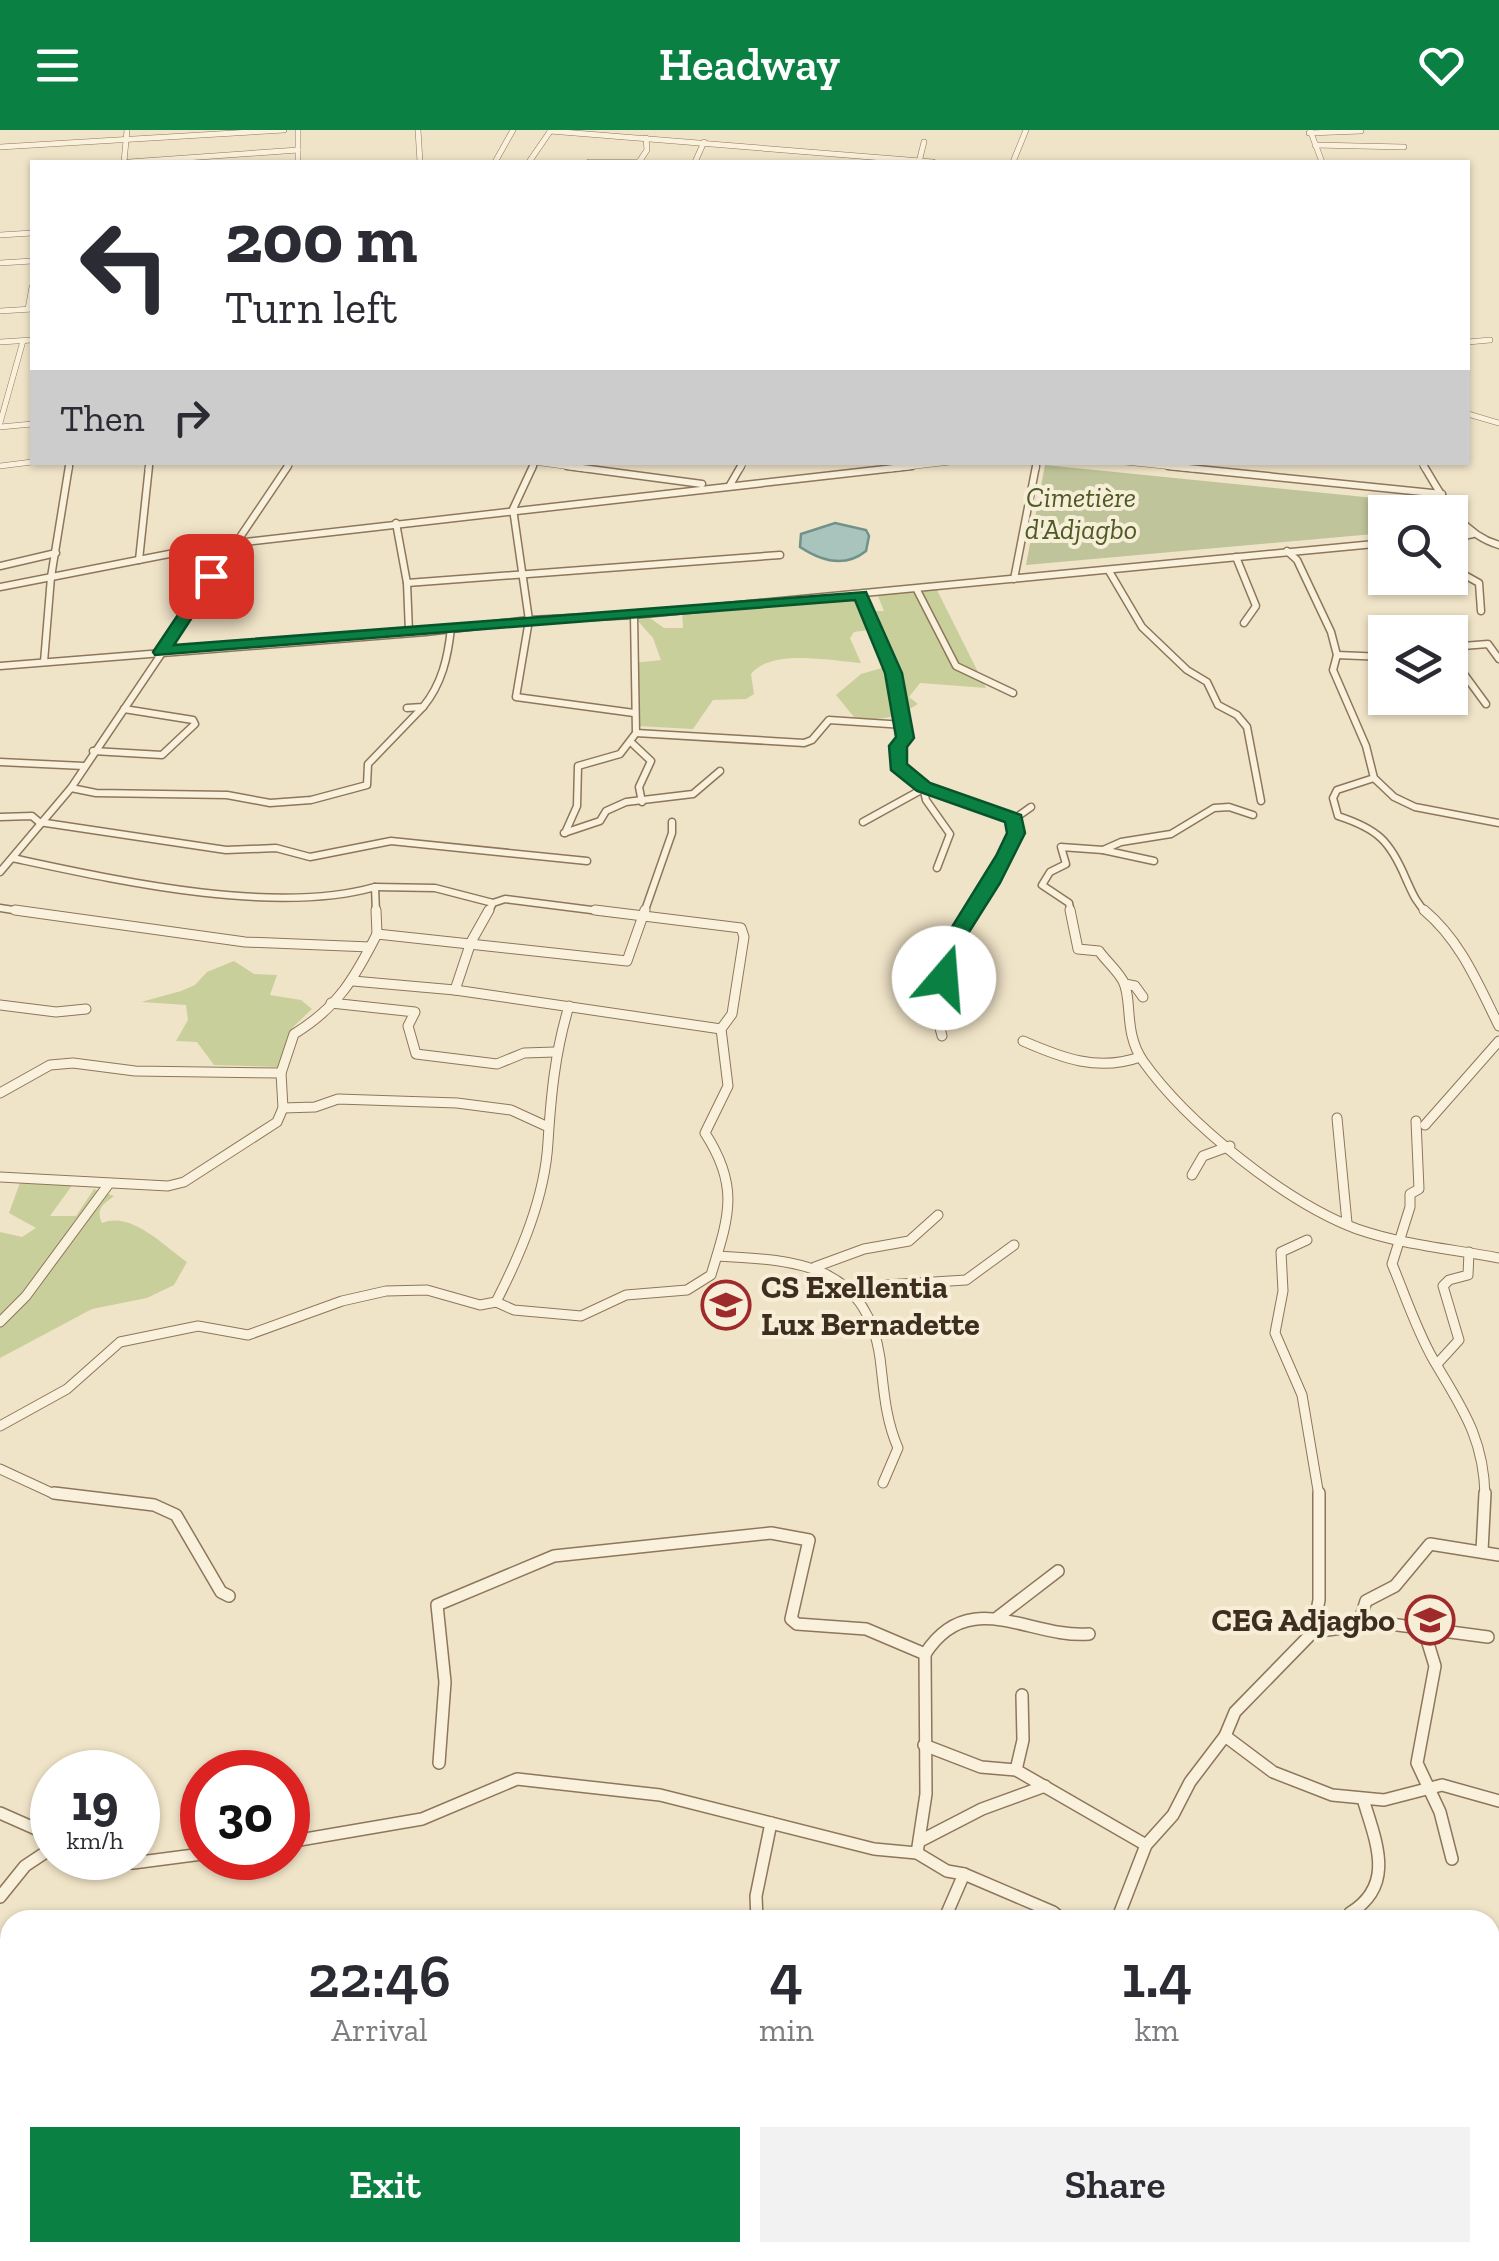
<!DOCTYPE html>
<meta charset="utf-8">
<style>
body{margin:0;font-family:"Zilla Slab",serif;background:#f2f2f3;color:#2b2b33;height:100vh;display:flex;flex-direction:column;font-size:38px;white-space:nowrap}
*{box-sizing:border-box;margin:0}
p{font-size:32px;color:#7c7c81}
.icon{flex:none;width:55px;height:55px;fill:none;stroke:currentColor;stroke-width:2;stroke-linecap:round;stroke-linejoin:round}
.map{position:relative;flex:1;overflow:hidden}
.panel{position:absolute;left:0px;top:1780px;width:1500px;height:352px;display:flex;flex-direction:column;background:#fff;border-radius:30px 30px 0 0;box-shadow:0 2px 8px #0004}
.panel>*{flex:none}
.top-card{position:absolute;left:30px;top:30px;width:1440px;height:305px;border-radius:0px;box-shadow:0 2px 8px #0004;background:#fff;color:#2b2b33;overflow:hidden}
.buttons{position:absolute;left:1368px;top:365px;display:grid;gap:20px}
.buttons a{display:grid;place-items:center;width:100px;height:100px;border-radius:0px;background:#fff;box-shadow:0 2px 8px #0004;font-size:50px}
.speed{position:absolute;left:30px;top:1620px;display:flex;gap:20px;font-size:50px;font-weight:700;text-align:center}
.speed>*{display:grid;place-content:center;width:130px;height:130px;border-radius:50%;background:#fff;box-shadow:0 2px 8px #0004;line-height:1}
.speed small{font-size:25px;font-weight:400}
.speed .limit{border:15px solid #d22;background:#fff;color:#111}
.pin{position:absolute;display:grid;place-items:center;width:85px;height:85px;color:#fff;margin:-42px;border-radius:20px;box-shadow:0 5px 15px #0006}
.me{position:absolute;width:110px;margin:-55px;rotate:18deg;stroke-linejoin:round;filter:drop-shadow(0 0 8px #0008)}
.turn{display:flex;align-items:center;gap:35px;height:210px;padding:0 30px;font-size:45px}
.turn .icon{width:130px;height:130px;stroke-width:2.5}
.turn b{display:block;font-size:70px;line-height:85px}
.then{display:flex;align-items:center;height:95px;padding:0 30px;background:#0003;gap:20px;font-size:38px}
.eta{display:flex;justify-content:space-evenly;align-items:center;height:170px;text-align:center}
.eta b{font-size:60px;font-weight:600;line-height:70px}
.button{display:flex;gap:20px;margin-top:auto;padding:20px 30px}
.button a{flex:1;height:115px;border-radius:0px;background:#0b8043;color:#fff;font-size:40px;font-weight:600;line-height:115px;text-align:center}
.button a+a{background:#f2f2f3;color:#2b2b33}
header{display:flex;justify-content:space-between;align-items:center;height:130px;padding:0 30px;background:#0b8043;color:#fff;font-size:45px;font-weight:600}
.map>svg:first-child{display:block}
</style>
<header><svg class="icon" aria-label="menu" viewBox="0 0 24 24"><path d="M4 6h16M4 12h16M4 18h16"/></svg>Headway<svg class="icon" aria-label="heart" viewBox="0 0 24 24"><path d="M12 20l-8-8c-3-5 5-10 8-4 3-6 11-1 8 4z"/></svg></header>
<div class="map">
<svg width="1499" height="2131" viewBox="0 0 1499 2131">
<rect width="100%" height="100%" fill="#f0e4c8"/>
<g fill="#c9cf9b">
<path d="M935,456L986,558L920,553L909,567L918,574C894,589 881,591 854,587L836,565L861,544L882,538L884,521L869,481H884L876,461Z"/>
<path d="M856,466L870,500L854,502L850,508L861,533C831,531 772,518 751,544L754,564L746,569L713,570L693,599L637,596L633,533L661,530L653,508L637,490L650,488L664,498H683L682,480Z"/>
<path d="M234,831L254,844L277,845L270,865L301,870L312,879L293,897L279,937L214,935L197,912L176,911L188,890L186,875L141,872L181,861L195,855L207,842Z"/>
<path d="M21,1050L73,1054L50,1086H76L94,1059L114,1066C104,1074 95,1078 102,1093C131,1081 163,1115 187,1132L174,1155L147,1168L92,1179L0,1228V1102L22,1107L36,1098L9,1083Z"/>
</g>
<path fill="#bfc49a" d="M1045,335L1444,375L1450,382H1385V403L1026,435Z"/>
<path fill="#a9c4bc" stroke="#6f938a" stroke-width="2.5" d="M835,393L866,400L869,406L866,421C845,438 821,431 800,417L801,404Z"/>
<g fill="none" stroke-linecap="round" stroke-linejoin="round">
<g stroke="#8d765c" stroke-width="6">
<g id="street-far3">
<path d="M298,0V32"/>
<path d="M418,0L420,32"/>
<path d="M1310,0L1322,32"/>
<path d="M550,1L933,32"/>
<path d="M1309,3L1361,1"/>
<path d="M1315,15L1404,17"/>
<path d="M0,17L284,0"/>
<path d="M124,32L127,0"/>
<path d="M129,32L298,20"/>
<path d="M495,32L513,0"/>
<path d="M529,32L551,0"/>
<path d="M589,32H639"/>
<path d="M639,32L647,20L646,8"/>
<path d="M695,32L704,12"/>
<path d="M919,32L924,12"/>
<path d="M1013,32L1026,0"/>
<path d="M0,105L32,103"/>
<path d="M0,133L32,131"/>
<path d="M28,179L32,157"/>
<path d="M0,181L32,179"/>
<path d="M0,212L32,210"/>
<path d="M1468,212L1490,210"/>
<path d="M1468,284L1499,293"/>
<path d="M0,293L23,211"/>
<path d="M0,297L32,294"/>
<path d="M512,332H534"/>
<path d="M534,332L586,339"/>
<path d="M1125,332L1193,339"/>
<path d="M1421,332L1425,339"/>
<path d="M0,336L32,332"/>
<path d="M69,339L70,332"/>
<path d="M148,339L149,332"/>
<path d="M286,339L291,332"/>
<path d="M532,339L534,332"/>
<path d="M740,339L744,332"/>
<path d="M890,339L950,332"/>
<path d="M1036,339L1037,332"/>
</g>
</g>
<g stroke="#8d765c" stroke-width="9">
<g id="street-far2">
<path d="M533,336L513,379L529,490L516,567L634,583"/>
<path d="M567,336L702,354"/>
<path d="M1168,336L1442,364"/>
<path d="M1424,336C1443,368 1461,404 1499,415"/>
<path d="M730,355L741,336"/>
<path d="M396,393L407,453L409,502"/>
<path d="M1450,409L1473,404"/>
<path d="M1287,421L1297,430L1331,502L1337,525L1333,540L1366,616L1374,648L1394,667L1415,677L1499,693"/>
<path d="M1450,426L1461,443L1479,453L1481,481"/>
<path d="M1236,427L1256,476L1244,493"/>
<path d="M139,430L149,336"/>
<path d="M0,436L56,423"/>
<path d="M1109,441L1142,497L1187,540L1207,552L1218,575L1237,585L1247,597L1261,671"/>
<path d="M1014,449L1036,336"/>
<path d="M407,453L780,425"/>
<path d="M0,457L210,416L912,336"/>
<path d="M917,460L956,536L1013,563"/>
<path d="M861,465L893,543L905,608L897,616L898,636L923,657L1014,689L1009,715L971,783"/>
<path d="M634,485L636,603L804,613L812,610L829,590L904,595"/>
<path d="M1450,517L1488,514L1499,529"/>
<path d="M1337,525L1385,527"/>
<path d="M1450,525L1486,574"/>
<path d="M44,532L51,447L69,336"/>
<path d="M0,536L426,502L529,490L634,485L1385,413"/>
<path d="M407,578L423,577C442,554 448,527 451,498"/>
<path d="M633,614L651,631L639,657L642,672"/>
<path d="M93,621L162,625L195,594L193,590L124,579"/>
<path d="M0,632L84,636"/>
<path d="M1374,648L1337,660L1333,668L1338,686C1378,699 1390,711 1406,749C1412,762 1416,773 1427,783"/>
<path d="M923,657L926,670L950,704L937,738"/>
<path d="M71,658L96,663L227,665L270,673L311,670L367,655L368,634L423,577"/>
<path d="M0,687L32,686L39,692L226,720L276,718L310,727L391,711L587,731"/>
<path d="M1014,689L1031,677"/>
<path d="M863,692L921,660"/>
<path d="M564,703L600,691L606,681L626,672L693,664L720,641"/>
<path d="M565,703L577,676L578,636L620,624L636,603"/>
<path d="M1103,720L1121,712L1171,704L1214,678L1229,677L1253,685"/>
<path d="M12,728C115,750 273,786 375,757L376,783"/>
<path d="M0,742L71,658L288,336"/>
<path d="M375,757L435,758L493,773"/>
<path d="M0,778L33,783"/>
<path d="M488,783L493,773L505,769L615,783"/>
<path d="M644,783L672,703V692"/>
<path d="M1071,783L1069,773L1042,755L1050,742L1066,734L1061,717L1103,720L1154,731"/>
</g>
</g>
<g stroke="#8d765c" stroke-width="11">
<g id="street-far1">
<path d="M15,780L245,812L370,817"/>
<path d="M376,780L377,804"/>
<path d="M1070,780L1078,819L1099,821C1106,831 1117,840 1123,851C1133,870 1123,902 1143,931C1187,993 1285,1072 1357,1099C1403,1115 1452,1119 1499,1128"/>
<path d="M1424,780C1461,811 1478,854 1499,896"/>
<path d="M353,851L455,860L721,899"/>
<path d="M1125,854L1135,856L1143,867"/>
<path d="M455,860L471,812L489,780"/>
<path d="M331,873L415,882L408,896L416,924L497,934L524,923L555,922"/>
<path d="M0,875L56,882L86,879"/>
<path d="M942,906L933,870L941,865L947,821L973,780"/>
<path d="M1023,911C1062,928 1098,942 1140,927"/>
<path d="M0,963L50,935L73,933L135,941L281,943"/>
<path d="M283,978L315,977L338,969L457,973L511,980L546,996"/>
<path d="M1337,988L1347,1093"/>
<path d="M1416,991L1419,1059L1410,1064V1077L1392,1134C1405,1165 1416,1199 1433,1229C1461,1277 1484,1307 1485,1366"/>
<path d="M1425,995L1499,911"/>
<path d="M1192,1045L1203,1026L1230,1016"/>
<path d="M0,1047L168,1056L184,1052L277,992L283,978L281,943L294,904C338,877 354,849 377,804L627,831L645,780"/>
<path d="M1307,1110L1281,1122L1283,1161L1275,1203L1302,1265L1319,1366"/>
<path d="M717,1126C794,1130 866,1132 880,1228C884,1260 885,1288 898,1318L883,1353"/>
<path d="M815,1137L864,1119L909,1111L938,1085"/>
<path d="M851,1166L885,1155L966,1150L1014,1115"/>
<path d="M496,1172C521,1123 545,1067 548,1012C551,965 555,922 569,876"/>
<path d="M0,1192L26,1166L108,1055"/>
<path d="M1438,1233L1459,1210L1443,1156L1449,1150L1468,1145L1469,1122"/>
<path d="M0,1296L67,1259L120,1212L198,1196L248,1205L342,1171L386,1161L427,1160L480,1175L496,1172L514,1180L581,1186L626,1165L687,1160L711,1145C729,1086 740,1057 705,1003L728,956L721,899L732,884L744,807L741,798L595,780"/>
<path d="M0,1339L52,1363L75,1366"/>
</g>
</g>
<g stroke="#8d765c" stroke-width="14">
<g id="street">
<path d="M54,1363L154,1375L176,1385L221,1462L229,1466"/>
<path d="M1482,1421L1485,1363"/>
<path d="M998,1487L1058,1441"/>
<path d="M1360,1490L1488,1507"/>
<path d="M1424,1500L1435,1536L1417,1633L1440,1682L1452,1729"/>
<path d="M1313,1502L1342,1498L1360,1490L1366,1471L1395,1456L1430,1414L1499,1425"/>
<path d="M925,1524C969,1455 1031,1509 1089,1504"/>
<path d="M1225,1606L1273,1642L1332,1665L1384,1670L1442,1655L1499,1671"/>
<path d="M924,1615L981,1637L1016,1640L1146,1715"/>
<path d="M439,1633L445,1552L437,1475L554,1426L771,1403L809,1410L791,1489L797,1494L866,1499L925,1524L926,1664L917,1723"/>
<path d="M1016,1640L1023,1610L1022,1565"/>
<path d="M0,1683L52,1706"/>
<path d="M920,1711L982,1679L1045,1656"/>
<path d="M288,1712L422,1689L517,1649L660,1665L874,1719L917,1723L947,1741L964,1744L1053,1782L1063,1790"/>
<path d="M106,1728L133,1733L202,1724"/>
<path d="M0,1767L25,1736L52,1718"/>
<path d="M757,1790L756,1766L771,1693"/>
<path d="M944,1790L964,1744"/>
<path d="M1117,1790L1146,1715L1173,1685L1190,1652L1225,1606L1235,1582L1313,1502L1319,1470V1363"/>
<path d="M1355,1790L1350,1783C1396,1755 1376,1712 1363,1669"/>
<path d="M167,2131L172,2122"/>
<path d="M518,2131L520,2122"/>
<path d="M664,2131L667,2122"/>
<path d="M952,2131L956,2122"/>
</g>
</g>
<use href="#street-far3" stroke="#faf1dc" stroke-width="5"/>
<use href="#street-far2" stroke="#faf1dc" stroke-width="6"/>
<use href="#street-far1" stroke="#faf1dc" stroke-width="9"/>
<use href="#street" stroke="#faf1dc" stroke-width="11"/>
</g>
<path fill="#0b8043" stroke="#07532c" stroke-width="2.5" d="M211,442L219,446L174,515L866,462L902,543L914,608L907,617V634L930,653L1021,685L1025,703L1000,753L957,821L951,854H937V821L996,726L1007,703L1005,692L917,661L891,640L889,616L896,607L885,543L855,470L155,525L153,522L206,443Z"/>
<defs>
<g id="school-ring" transform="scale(2.5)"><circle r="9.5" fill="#f7eed8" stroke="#9e2a2b" stroke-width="1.5"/><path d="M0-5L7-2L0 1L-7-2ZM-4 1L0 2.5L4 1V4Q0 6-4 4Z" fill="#9e2a2b"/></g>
</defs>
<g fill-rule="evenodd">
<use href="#school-ring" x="726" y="1175"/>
<use href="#school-ring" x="1430" y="1490"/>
</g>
<g text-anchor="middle" stroke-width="8" stroke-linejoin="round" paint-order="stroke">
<g font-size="28" font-style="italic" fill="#4d5a26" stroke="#f7eed8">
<text x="1081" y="377">Cimetière<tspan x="1081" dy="32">d'Adjagbo</tspan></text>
</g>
<g font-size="32" font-weight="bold" fill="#3d2e20" stroke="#f7eed8" text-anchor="start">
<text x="761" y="1168">CS Exellentia<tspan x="761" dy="37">Lux Bernadette</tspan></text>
<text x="1395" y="1501" text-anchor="end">CEG Adjagbo</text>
</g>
</g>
</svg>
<div class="buttons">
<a><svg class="icon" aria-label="search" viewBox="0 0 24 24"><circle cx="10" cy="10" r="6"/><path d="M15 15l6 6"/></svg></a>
<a><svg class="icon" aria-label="layers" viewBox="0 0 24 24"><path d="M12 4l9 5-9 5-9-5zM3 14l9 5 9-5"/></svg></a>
</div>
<div class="speed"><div>19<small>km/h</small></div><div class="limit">30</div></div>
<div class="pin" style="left:211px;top:446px;background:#d93025"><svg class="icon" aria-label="arrive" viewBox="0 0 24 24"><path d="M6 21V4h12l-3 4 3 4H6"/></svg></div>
<svg class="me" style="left:944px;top:848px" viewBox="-20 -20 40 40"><circle r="19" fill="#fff"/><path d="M0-13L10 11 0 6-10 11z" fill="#0b8043"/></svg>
<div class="top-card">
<div class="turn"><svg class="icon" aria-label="left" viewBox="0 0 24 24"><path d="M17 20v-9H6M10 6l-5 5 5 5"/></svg><div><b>200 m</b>Turn left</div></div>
<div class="then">Then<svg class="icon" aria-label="right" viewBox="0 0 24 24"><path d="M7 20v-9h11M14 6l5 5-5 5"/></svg></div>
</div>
<section class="panel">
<div class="eta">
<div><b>22:46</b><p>Arrival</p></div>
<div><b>4</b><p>min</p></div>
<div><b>1.4</b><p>km</p></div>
</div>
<div class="button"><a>Exit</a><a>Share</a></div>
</section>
</div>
